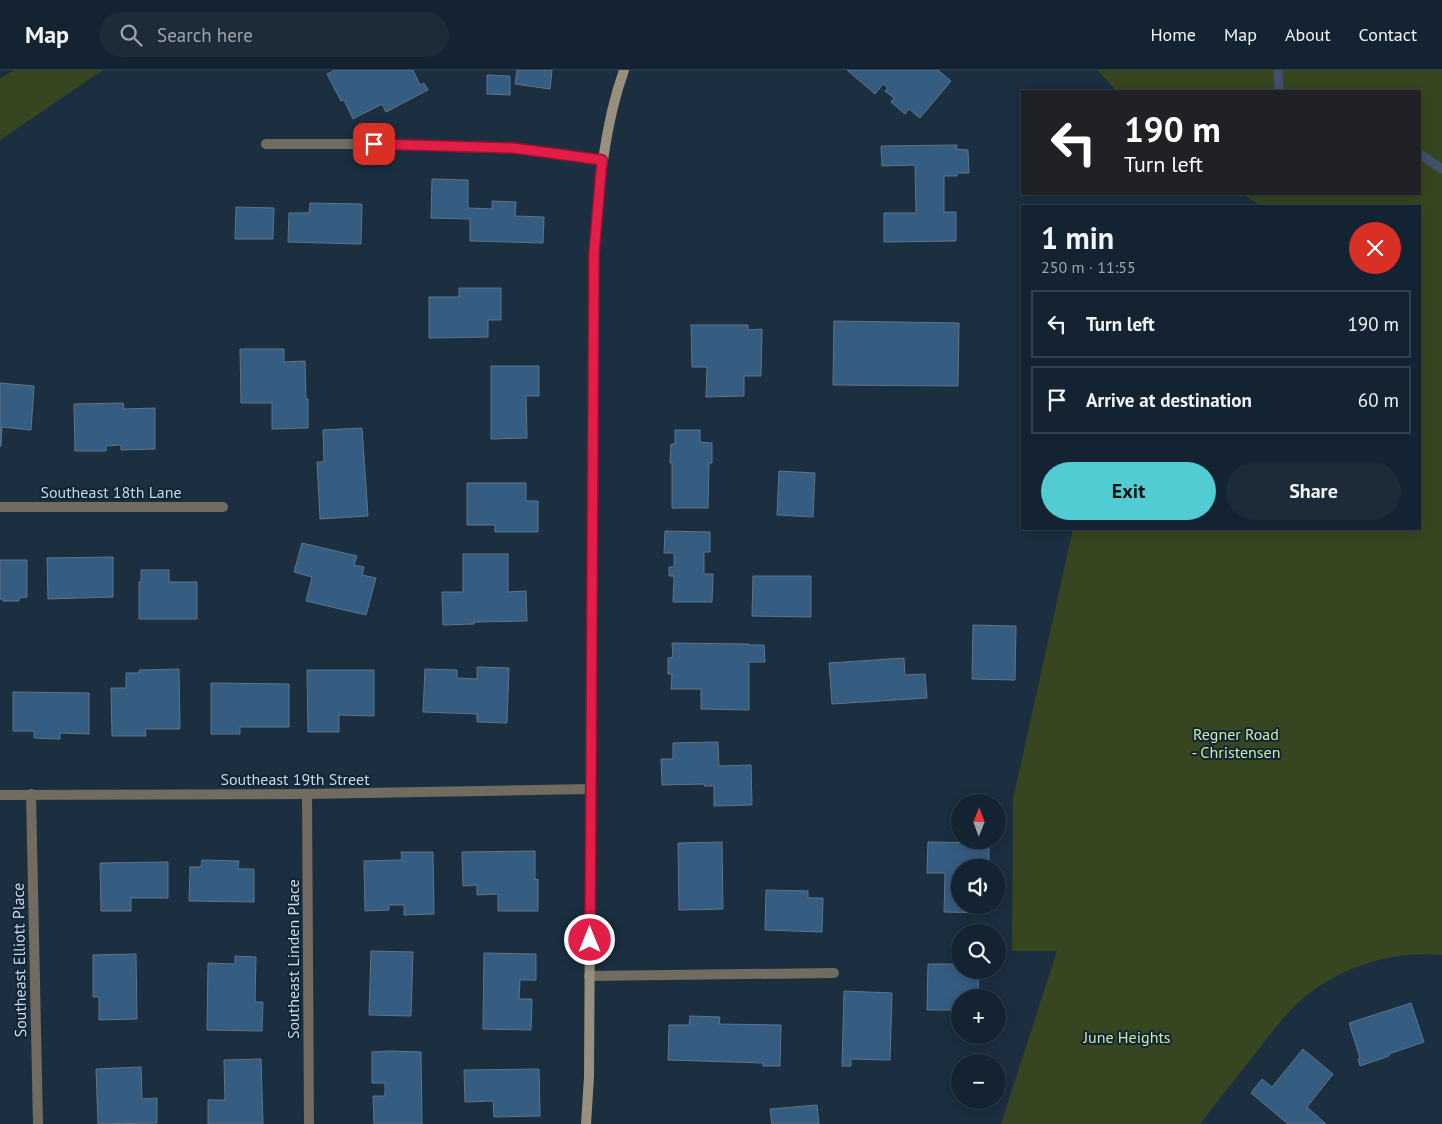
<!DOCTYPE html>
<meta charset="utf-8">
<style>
body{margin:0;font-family:"PT Sans",sans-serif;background:#1d2b39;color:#f1f3f6;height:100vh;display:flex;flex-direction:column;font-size:19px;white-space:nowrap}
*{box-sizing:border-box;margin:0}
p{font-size:16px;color:#9da4ab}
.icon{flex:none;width:28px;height:28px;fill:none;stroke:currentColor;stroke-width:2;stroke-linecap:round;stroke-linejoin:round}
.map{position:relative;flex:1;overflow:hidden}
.side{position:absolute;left:1021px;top:135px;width:400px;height:325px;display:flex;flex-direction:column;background:#142331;border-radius:0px;box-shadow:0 2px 12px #0003,0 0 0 1px #33404d}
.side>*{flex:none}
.top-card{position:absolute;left:1021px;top:20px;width:400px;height:105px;border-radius:0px;box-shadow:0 2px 12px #0003,0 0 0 1px #33404d;background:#202124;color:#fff;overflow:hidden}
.needle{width:32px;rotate:1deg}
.buttons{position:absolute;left:951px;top:724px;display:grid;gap:10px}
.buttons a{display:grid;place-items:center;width:55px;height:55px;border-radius:50%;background:#142331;box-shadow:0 2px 12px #0003,0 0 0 1px #33404d;font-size:25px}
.pin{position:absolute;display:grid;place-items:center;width:42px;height:42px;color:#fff;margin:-21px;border-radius:10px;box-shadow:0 2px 8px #0006}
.me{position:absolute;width:55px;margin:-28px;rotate:0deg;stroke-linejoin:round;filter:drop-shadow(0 0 4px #0008)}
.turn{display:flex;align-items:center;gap:18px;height:105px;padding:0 20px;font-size:22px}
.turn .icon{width:65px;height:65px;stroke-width:2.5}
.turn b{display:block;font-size:35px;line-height:42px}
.round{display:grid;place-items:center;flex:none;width:52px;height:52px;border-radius:26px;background:#1d2b39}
.overview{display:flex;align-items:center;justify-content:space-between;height:85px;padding:0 20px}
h1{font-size:30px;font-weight:600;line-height:38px}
.button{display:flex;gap:10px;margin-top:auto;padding:10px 20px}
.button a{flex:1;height:58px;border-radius:30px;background:#51ccd2;color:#111;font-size:20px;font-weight:600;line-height:58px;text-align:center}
.button a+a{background:#1d2b39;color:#f1f3f6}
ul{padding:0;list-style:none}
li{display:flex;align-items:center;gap:15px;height:68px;margin:0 10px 8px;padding:0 10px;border:2px solid #33404d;border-radius:0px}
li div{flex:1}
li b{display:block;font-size:19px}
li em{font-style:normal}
header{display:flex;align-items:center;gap:30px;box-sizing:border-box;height:70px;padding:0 25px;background:#142331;border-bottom:1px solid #33404d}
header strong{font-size:24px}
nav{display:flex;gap:28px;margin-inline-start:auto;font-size:18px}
.search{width:350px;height:45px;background:#1d2b39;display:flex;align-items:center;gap:12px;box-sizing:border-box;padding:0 18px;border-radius:28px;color:#9da4ab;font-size:19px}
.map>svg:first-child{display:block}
</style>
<header>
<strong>Map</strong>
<div class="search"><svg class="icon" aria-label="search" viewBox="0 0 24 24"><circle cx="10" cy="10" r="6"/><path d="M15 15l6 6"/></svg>Search here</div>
<nav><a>Home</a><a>Map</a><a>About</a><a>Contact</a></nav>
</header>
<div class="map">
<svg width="1442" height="1054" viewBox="0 0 1442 1054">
<rect width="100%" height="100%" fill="#1b2f41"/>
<g fill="#374620">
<path d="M14,0H103L0,70V9Z"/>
<path d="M1098,0H1442V885C1391,880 1340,897 1301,930C1285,944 1272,962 1259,979C1239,1004 1219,1029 1200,1054H1001L1057,881H1012L1013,729L1073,459H1420V136H1262L1242,124H1420V21H1116Z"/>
</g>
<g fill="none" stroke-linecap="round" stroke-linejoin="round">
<g stroke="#41506d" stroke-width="9">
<path d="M1278,0L1279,21"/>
<path d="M1420,84L1442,99"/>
</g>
</g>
<g fill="#355c81" stroke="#5f748a">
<path d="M335,0H413L420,15L424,13L428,20L386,42L382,34L353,49L344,30L341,31L327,4Z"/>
<path d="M517,0H552L550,19L515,14Z"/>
<path d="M847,0H938L951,11L920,48L909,39L905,44L891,32L894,28L885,21L888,18L883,14L875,24Z"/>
<path d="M487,5L510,6V25L487,24Z"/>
<path d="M957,75L956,79L968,80L969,103H957V106H944V142H956V171L884,172V143H916L915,95L882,96L881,76Z"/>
<path d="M432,109L468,110V138L492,139V131L516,132L515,146L544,147L543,173L470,171V149L431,148Z"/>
<path d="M310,133L362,134L361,174L288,172L289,143H309Z"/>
<path d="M236,137L274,138L273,169H235Z"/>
<path d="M459,218H501V250H488V267L429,268V227H459Z"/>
<path d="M834,251L959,253L958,316L833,315Z"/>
<path d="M691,255H748V260L762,259L761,306H744V326L706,327L707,297H692Z"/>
<path d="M240,279H284V292L305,291L306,329H308V358L272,359V333H241Z"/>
<path d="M491,296H539V326H526L527,368L491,369Z"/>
<path d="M0,313L34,316L31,360L2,357L1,376H0Z"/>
<path d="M123,333L124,339L155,338V379L121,380V375L106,376V381H75L74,334Z"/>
<path d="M362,358L368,446L320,449L317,392H324L323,360Z"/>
<path d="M675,360H700V372L712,373V393H709L708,438H672V393H670L671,374H675Z"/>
<path d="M779,401L815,403L813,447L777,445Z"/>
<path d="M467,413H526V431H538V462H495V455H467Z"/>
<path d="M665,461L710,462V482H704V504H713L712,532H673L674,506H669V497H674V483H664Z"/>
<path d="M302,473L357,486L354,495L364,497L362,505L376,508L366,545L306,531L312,507L294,502Z"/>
<path d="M463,484H508V522L526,521L527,551L474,552V554L443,555L442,522H463Z"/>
<path d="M113,487V527L48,529L47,488Z"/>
<path d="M0,490H27V527L19,528V531H3V529H0Z"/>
<path d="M141,500H169V512H197V549H139V512H141Z"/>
<path d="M753,506H811V547L752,546Z"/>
<path d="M973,555L1016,556L1015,610L972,609Z"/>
<path d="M672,573L749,574V575H764L765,592H749V640L701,639V619H671L672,604H668V588L673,587Z"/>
<path d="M904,588L905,605L925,604L927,628L832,634L829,593Z"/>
<path d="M477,597L509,598L507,653L477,652V644L423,642L425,599L457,600V608L477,609Z"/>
<path d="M179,599L180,659H145L146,666H112L111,618H126V603H139V600Z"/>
<path d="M307,600H374V646L339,645V662H308Z"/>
<path d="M211,613L289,614V657H240V664H211Z"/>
<path d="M13,622L89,623V664L60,663V669L34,668V661H13Z"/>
<path d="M718,672L719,696L751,695L752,735L714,736V716H704L705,714L662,715L661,689H673V673Z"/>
<path d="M722,772L723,839L679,840L678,773Z"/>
<path d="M928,772L989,773V798H960V835H988V843L944,842L945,803H927Z"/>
<path d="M535,781V810L538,809V841H498V824L477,825V815L463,816L462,782Z"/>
<path d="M401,782H433L434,844L404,845V835H389V840L365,841L364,791L402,790Z"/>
<path d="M202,790L239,791L238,799H254V832L189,831L190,797H201Z"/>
<path d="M168,792V828H131V841H101L100,793Z"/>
<path d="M766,820L808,821V828H823L822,862L765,860Z"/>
<path d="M371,881L413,882L411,946L369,945Z"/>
<path d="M484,883L536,884V910H520L519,929H532L531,960L483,959Z"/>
<path d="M136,884L137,949L99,950V927H93V885Z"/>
<path d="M235,886L256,887L255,932H263L262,961L207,960L208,893L235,894Z"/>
<path d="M928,894H960V900H979L978,928H960V940H927Z"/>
<path d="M844,921L892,923L890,990L851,989V996H842Z"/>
<path d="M1411,933L1424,972L1389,984V986L1360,996L1358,989L1360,988L1349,953Z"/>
<path d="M690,946L720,947L719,954L781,955L780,996H763V993L668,990L669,955H689Z"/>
<path d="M968,965H990V969L968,968Z"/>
<path d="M1303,979L1333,1004L1307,1037L1326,1054H1288L1251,1023L1262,1009L1272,1017Z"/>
<path d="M389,981L421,982L422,1054H374L373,1026H385V1013H372V982Z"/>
<path d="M261,989L263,1054H208V1030H225L224,990Z"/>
<path d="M141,997L142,1029L157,1028V1053L98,1054L96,999Z"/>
<path d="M539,999L540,1046L494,1047L493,1031L465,1032L464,1000Z"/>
<path d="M817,1035L819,1054H772L770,1039Z"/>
</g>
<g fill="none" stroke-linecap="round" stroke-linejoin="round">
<g stroke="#716b60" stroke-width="10">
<path d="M266,74H392L513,78L602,90"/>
<path d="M589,906L834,903"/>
</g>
<g stroke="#716b60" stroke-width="10">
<path d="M0,437H223"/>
<path d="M31,724L38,1054"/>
<path d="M307,724L309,1054"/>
<path d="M0,725L307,724L590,719"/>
</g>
<path stroke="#988f7c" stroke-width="10" d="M586,1054L589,1007L594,183C599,121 603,59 624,0"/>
</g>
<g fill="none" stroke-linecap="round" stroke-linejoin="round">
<g stroke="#92132f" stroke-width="12">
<path id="route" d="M374,74L513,78L602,90L594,183L590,870"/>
</g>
<use href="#route" stroke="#e11d48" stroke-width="9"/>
</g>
<g text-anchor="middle" stroke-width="4" stroke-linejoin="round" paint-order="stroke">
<g font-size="16" fill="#ccd8e4" stroke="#112536">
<text x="111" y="428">Southeast 18th Lane</text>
<text x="295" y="715">Southeast 19th Street</text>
<text transform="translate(293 889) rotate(-90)" y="6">Southeast Linden Place</text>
<text transform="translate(19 890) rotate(-91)" y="6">Southeast Elliott Place</text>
</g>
<g font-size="16" fill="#ccec9f" stroke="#112536">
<text x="1236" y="670">Regner Road<tspan x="1236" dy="18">- Christensen</tspan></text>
<text x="1127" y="973">June Heights</text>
</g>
</g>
</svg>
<div class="buttons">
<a><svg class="needle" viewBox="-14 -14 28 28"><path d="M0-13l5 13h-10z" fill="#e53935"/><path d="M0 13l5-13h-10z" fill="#9da4ab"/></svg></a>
<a><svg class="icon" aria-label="sound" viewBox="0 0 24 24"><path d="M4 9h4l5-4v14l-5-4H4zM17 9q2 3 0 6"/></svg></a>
<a><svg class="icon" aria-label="search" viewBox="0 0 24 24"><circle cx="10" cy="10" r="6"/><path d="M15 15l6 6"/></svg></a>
<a>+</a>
<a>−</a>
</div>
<div class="pin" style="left:374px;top:74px;background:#d93025"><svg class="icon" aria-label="arrive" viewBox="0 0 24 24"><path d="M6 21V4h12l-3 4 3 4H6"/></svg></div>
<svg class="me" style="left:590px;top:870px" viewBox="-20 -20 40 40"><circle r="17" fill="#e11d48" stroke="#fff" stroke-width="3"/><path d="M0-11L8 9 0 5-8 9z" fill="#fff"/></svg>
<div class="top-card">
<div class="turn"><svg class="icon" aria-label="left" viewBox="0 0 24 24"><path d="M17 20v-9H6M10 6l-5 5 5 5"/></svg><div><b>190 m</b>Turn left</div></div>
</div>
<section class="side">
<div class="overview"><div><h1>1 min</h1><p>250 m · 11:55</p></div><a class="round" style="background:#d93025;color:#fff"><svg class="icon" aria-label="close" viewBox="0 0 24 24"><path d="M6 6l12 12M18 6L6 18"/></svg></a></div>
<ul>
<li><svg class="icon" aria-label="left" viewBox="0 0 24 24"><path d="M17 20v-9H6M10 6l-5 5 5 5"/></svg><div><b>Turn left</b></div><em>190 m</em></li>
<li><svg class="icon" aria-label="arrive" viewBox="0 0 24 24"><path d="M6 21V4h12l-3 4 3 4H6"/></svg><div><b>Arrive at destination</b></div><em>60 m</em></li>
</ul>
<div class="button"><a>Exit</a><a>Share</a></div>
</section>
</div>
